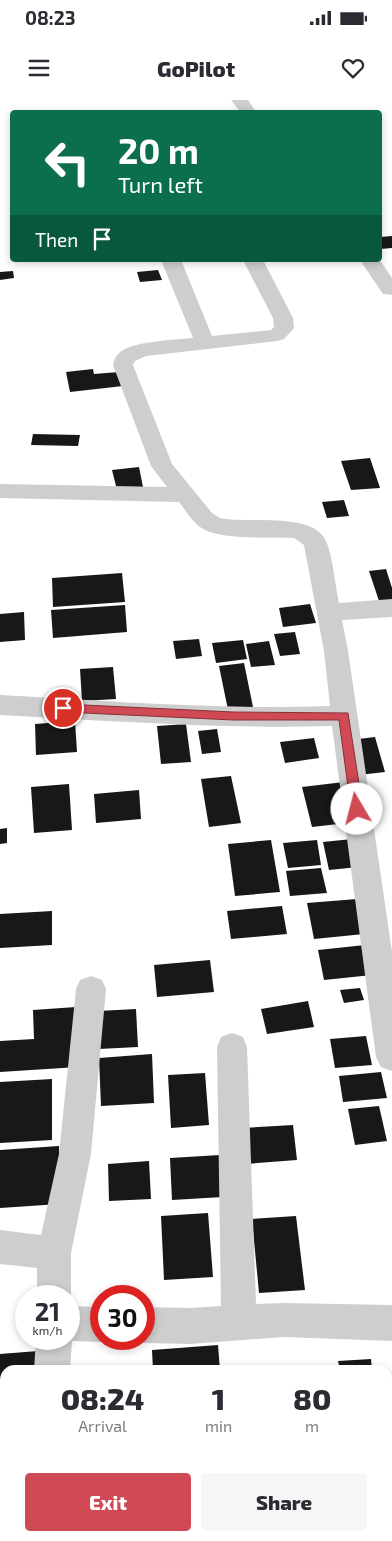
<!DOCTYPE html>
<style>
body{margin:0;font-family:"Exo 2",sans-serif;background:#f7f7f7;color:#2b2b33;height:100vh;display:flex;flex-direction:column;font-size:19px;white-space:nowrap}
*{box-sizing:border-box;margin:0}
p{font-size:16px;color:#7c7c81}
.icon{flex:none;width:28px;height:28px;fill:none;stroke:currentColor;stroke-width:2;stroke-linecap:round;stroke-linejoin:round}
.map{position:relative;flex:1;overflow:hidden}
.sheet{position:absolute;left:0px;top:1265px;width:392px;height:176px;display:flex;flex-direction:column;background:#fff;border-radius:15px 15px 0 0;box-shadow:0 2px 8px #0003}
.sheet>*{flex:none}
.top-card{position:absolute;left:10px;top:10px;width:372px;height:152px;border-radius:5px;box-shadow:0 2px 8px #0003;background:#0b6e4f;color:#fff;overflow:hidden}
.speed{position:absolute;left:15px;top:1185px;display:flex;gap:10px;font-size:25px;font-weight:700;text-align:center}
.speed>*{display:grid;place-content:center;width:65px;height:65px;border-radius:50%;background:#fff;box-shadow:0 2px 8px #0003;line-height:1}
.speed small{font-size:12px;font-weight:400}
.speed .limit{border:8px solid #d22;background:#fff;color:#111}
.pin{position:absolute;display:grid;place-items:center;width:42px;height:42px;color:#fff;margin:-21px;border:2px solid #fff;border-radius:50%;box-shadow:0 1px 5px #0007}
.me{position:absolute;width:55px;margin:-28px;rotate:352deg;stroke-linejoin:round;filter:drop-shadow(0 0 4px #0008)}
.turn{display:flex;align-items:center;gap:18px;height:105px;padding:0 25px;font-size:22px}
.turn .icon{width:65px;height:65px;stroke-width:2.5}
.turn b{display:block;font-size:35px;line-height:42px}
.then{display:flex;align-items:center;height:48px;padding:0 25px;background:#0003;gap:10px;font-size:19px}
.eta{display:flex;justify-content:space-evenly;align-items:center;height:85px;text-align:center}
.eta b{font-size:30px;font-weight:800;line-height:35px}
.primary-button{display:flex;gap:10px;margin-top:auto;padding:10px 25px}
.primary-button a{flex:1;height:58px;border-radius:5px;background:#d04a55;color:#fff;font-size:20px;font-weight:800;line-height:58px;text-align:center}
.primary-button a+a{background:#f7f7f7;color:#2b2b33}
.status{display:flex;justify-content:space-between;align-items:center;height:35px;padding:0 25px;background:#fff;direction:ltr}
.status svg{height:14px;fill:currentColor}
header{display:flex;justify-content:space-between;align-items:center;height:65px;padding:0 25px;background:#fff;font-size:22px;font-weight:800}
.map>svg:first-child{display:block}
</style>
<div class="status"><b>08:23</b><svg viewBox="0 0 49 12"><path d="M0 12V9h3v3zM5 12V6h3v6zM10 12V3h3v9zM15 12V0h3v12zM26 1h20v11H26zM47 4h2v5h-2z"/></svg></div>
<header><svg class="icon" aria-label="menu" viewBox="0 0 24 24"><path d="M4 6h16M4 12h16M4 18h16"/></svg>GoPilot<svg class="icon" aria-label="heart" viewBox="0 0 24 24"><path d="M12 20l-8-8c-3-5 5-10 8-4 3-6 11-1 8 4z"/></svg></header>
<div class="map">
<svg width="392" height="1441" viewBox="0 0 392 1441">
<rect width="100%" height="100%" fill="#fff"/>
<g fill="#181818">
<path d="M392,136V148L380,149V137Z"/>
<path d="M158,170L162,180L140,182L137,172Z"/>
<path d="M13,171L14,178L0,180V172Z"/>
<path d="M93,269L94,274L119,272L123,286L70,292L66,272Z"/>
<path d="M33,334L80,335L78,346L31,345Z"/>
<path d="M370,358L380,388L351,390L341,361Z"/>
<path d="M139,367L143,387L117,390L112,370Z"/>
<path d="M344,400L349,416L327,418L322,402Z"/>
<path d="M386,469L392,488V500L379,501L369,471Z"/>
<path d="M122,473L125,502L53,507L52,478Z"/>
<path d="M310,504L316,523L283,527L279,508Z"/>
<path d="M125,505L127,532L53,538L51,510Z"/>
<path d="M24,512L25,540L0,542V514Z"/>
<path d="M295,532L300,554L280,556L274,534Z"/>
<path d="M199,539L202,556L176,559L173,541Z"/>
<path d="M243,540L247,559L216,563L212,543Z"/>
<path d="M269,541L275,565L251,567L246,544Z"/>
<path d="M244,563L253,607L228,610L219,566Z"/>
<path d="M113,567L116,599L82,601L80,569Z"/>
<path d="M75,621L77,652L36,655L35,624Z"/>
<path d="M186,624L191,662L161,664L157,626Z"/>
<path d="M217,629L221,652L202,654L198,631Z"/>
<path d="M375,637L385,672L359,675L350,640Z"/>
<path d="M314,638L319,658L285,663L280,642Z"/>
<path d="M231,676L241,723L209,727L201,679Z"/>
<path d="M344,682L355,722L312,727L302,687Z"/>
<path d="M69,684L72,730L34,733L31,687Z"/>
<path d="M139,690L141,719L96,723L94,694Z"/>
<path d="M7,728V743L0,744V729Z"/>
<path d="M352,739L358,767L329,770L323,742Z"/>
<path d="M271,740L280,792L235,796L228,744Z"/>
<path d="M317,740L321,765L288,768L283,743Z"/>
<path d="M321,768L327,793L290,796L286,771Z"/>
<path d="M357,799L364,834L314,839L307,803Z"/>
<path d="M282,806L287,834L231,839L227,811Z"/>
<path d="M52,811V845L0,848V814Z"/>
<path d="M365,845L372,875L324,880L318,850Z"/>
<path d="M210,860L214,892L157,897L154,865Z"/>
<path d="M360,888L364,900L344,903L340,890Z"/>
<path d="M308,901L314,927L267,934L261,909Z"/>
<path d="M76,907L78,967L0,972V941L34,939L33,910Z"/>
<path d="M136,909L138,947L99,949L98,911Z"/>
<path d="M366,936L372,965L335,968L330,939Z"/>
<path d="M152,954L154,1003L101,1006L99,958Z"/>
<path d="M381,972L387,998L343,1002L339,976Z"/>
<path d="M205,973L209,1025L171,1028L168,975Z"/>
<path d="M52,979V1040L0,1043V982Z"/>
<path d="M379,1006L387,1041L355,1045L348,1009Z"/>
<path d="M293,1025L297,1060L245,1064L242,1028Z"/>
<path d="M59,1046L60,1104L0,1108V1050Z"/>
<path d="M220,1055L223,1097L172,1100L170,1058Z"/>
<path d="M149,1061L151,1099L109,1101L108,1064Z"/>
<path d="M208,1113L213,1177L164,1180L161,1116Z"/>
<path d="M296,1116L305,1190L259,1193L252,1119Z"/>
<path d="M218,1245L220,1270H153L152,1250Z"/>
<path d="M38,1251V1270H5V1347H0V1254Z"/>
<path d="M371,1259L372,1270H340L338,1261Z"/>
<path d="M0,1362H5V1436H29V1441H0Z"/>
<path d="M388,1423H392V1441H347L346,1436H388Z"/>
</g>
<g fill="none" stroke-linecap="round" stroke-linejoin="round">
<g fill="#cecece" fill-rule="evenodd">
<path d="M231,0H248L256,12H240Z"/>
<path d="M161,160H181L212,236L271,230L274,227L273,218L243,160H263L293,218L294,228L284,239L277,241L146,256L135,261L133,265L172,364L212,413L220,418C247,424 313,411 326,441C333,457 335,485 339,503L392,499V517L342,520L348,551L392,852V971L381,967L376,957L332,626C221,629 111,621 0,615V595C110,601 220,610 330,606L324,551L304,445L294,438C271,437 222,440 203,429C193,423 186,411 179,402L0,398V384L167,387L151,366L113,265C114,261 115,257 118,254C129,241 175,240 193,238Z"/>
<path d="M360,160H380L392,178V195L383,194Z"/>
<path d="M91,876L102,880L106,889L91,1054L71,1153V1196L69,1202V1196H37V1168L0,1164V1130L41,1135L59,1054L76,889L80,880Z"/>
<path d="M232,933L243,937L247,947L256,1204L284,1203L392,1205V1241L284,1237L190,1244L144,1243L135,1239H144V1207L190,1208L221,1206L217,947L221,937Z"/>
<path d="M69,1206L101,1207V1239H108L101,1242L72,1241L70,1270H34L36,1239H69Z"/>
<path d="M23,1436H61L60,1441H22Z"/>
</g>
</g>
<path fill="#d04a55" stroke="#873037" d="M63,604L233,612L348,613L363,709L357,714L351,709L339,620H233L63,612L58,608Z"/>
</svg>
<div class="speed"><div>21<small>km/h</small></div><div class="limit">30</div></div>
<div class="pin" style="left:63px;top:608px;background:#d93025"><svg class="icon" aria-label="arrive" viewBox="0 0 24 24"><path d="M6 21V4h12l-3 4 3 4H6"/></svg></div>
<svg class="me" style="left:357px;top:709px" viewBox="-20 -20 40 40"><circle r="19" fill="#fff"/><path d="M0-13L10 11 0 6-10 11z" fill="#d04a55"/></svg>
<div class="top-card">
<div class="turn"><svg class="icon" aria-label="left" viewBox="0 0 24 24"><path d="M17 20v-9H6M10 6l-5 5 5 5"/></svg><div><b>20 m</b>Turn left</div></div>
<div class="then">Then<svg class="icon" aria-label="arrive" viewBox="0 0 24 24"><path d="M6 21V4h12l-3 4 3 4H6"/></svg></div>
</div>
<section class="sheet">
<div class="eta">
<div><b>08:24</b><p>Arrival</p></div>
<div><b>1</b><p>min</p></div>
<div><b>80</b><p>m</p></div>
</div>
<div class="primary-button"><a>Exit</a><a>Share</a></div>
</section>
</div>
